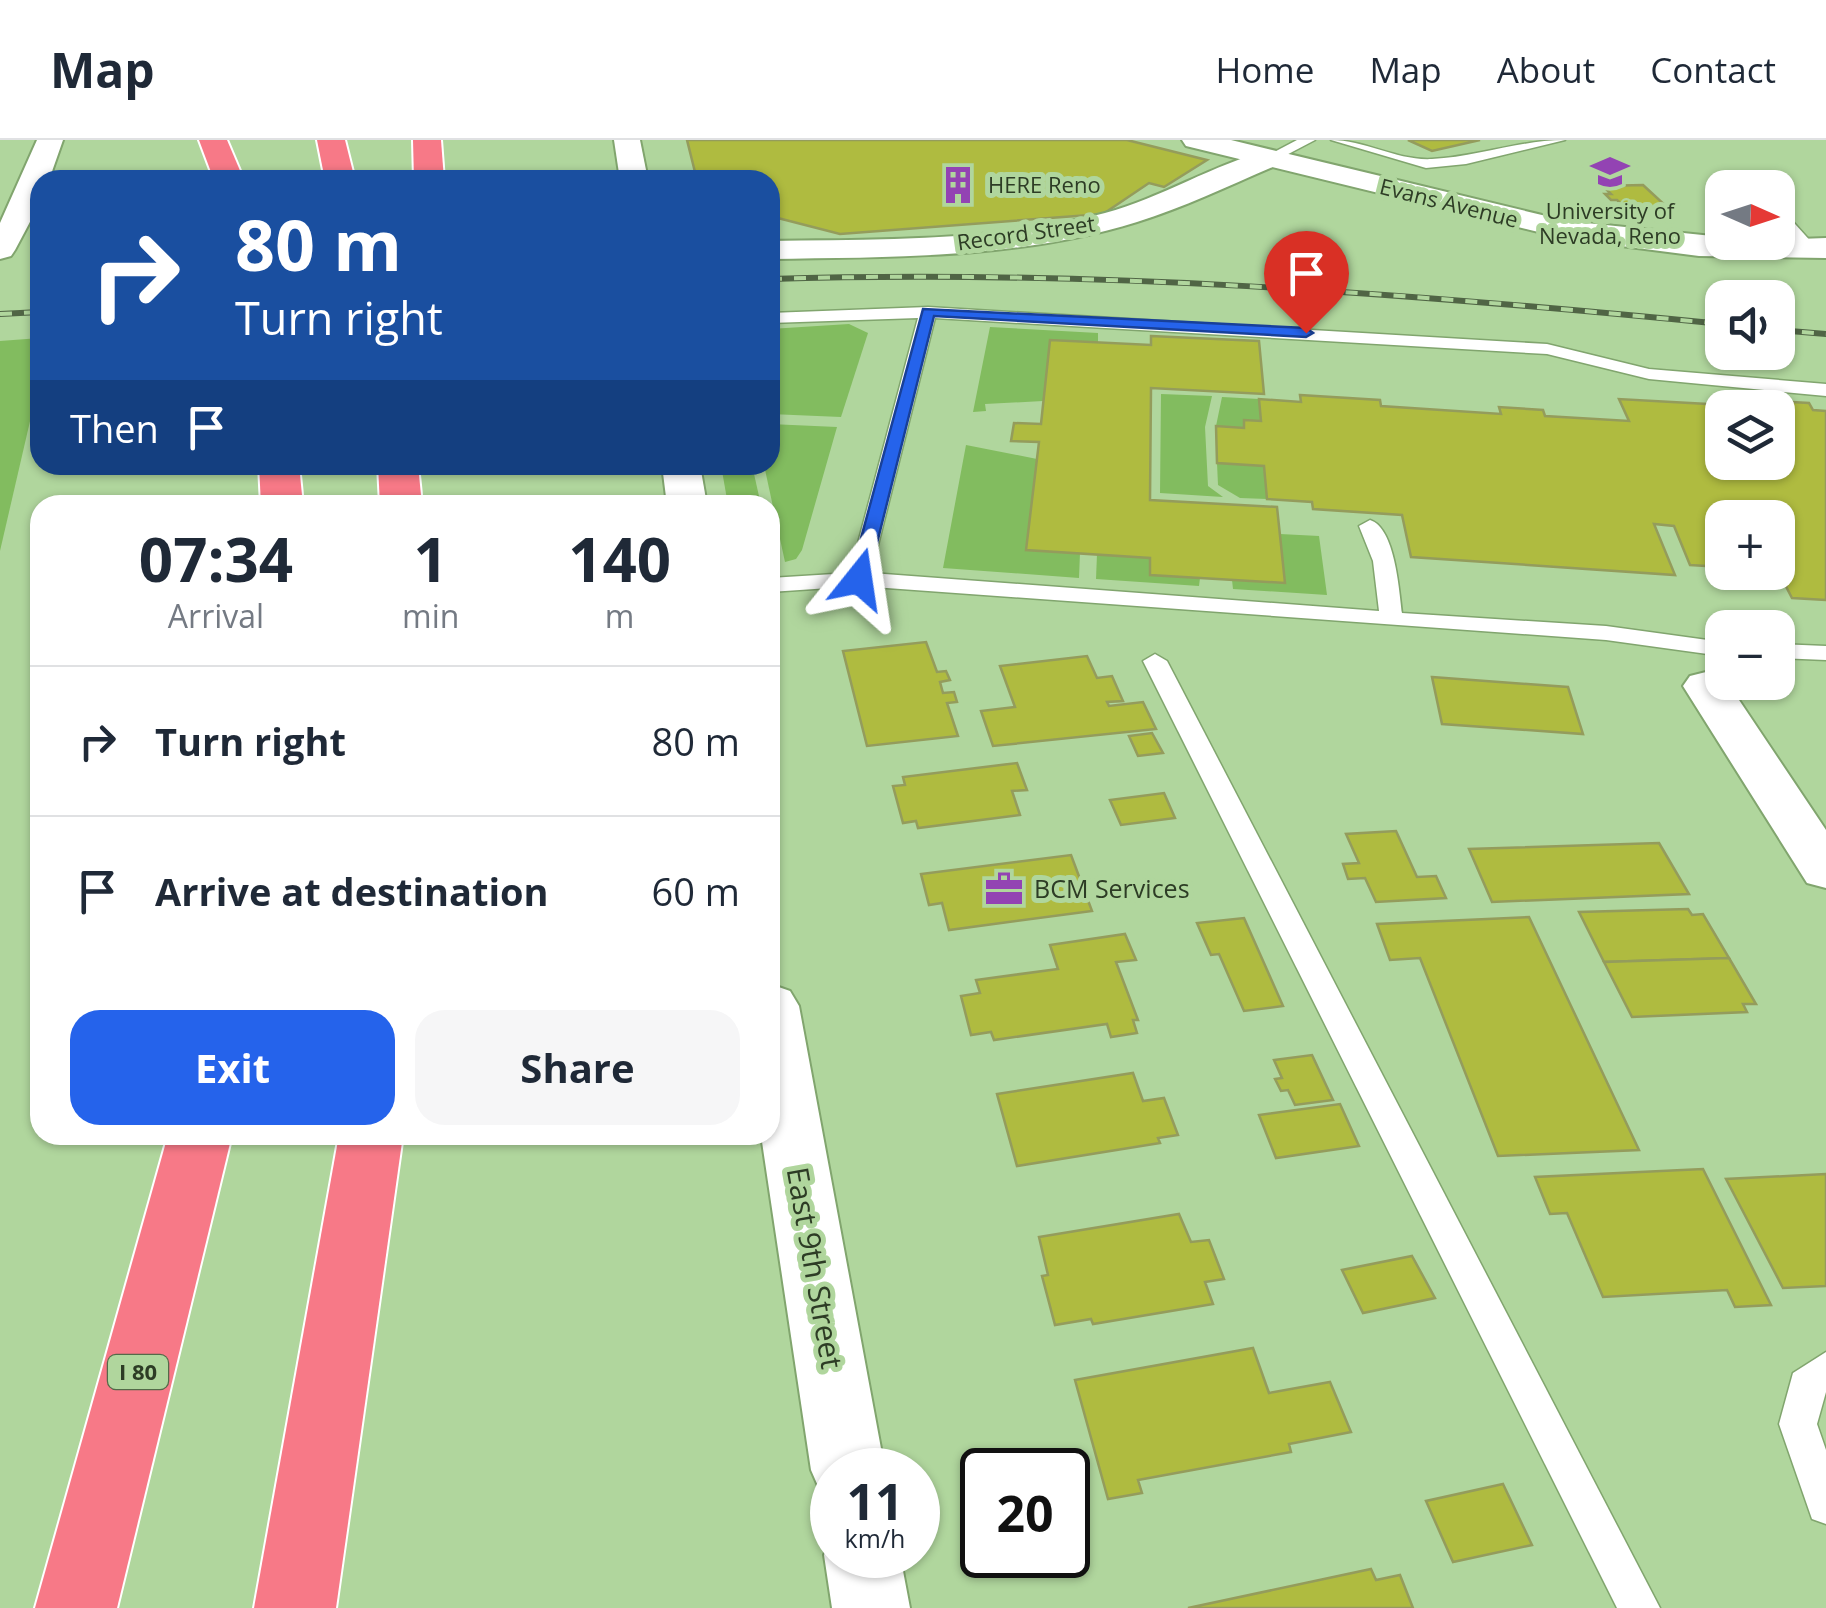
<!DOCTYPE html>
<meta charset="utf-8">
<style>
body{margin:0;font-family:"Open Sans",sans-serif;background:#f6f6f7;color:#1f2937;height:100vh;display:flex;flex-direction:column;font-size:38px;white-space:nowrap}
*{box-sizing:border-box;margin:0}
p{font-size:32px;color:#747a83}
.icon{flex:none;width:55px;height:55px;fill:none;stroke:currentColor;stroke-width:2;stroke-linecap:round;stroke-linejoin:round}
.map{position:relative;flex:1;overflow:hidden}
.sheet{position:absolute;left:30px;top:355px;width:750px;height:650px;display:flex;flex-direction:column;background:#fff;border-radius:30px;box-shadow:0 2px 8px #0004}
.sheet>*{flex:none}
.top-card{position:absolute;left:30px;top:30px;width:750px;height:305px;border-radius:30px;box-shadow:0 2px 8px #0004;background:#1a4fa0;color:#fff;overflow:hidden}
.needle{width:65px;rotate:93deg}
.buttons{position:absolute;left:1705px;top:30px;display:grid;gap:20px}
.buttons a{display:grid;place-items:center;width:90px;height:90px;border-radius:20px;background:#fff;box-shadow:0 2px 8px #0004;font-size:50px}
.speed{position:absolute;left:810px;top:1308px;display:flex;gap:20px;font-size:50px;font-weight:700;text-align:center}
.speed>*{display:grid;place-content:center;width:130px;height:130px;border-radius:50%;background:#fff;box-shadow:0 2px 8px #0004;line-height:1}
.speed small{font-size:25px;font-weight:400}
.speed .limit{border:5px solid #111;border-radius:15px;background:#fff;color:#111}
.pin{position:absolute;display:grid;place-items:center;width:85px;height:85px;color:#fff;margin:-102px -42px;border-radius:50% 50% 50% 0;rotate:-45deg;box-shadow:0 0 10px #0007}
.pin .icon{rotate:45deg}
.me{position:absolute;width:110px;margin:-55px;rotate:15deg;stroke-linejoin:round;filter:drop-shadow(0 0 8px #0008)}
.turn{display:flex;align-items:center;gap:35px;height:210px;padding:0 40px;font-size:45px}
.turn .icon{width:130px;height:130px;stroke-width:2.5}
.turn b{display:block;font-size:70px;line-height:85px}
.then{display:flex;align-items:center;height:95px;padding:0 40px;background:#0003;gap:20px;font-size:38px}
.eta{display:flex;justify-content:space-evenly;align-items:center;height:170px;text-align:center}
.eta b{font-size:60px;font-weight:700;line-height:70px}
.button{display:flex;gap:20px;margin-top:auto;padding:20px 40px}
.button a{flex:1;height:115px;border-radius:30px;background:#2563eb;color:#fff;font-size:40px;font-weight:700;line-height:115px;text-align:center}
.button a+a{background:#f6f6f7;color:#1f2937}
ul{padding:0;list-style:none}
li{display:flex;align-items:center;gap:30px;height:150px;padding:0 40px;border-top:2px solid #e0e1e3}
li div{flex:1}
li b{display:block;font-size:38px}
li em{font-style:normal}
header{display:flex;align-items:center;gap:60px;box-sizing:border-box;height:140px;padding:0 50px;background:#fff;border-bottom:2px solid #e0e1e3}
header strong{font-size:48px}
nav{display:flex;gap:55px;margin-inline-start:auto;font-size:35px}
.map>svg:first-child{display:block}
</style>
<header>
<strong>Map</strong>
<nav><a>Home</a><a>Map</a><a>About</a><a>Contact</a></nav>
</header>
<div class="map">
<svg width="1826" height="1468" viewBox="0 0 1826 1468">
<rect width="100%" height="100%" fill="#b0d69d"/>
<g fill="#82bc5f">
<path d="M849,184L868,193L841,277L770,274V189Z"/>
<path d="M990,187L1098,193V202L1050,200L1043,261L985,264L986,271L973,272Z"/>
<path d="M40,198V238L0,411V201Z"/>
<path d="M1161,254L1212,256L1205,287L1208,346L1223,357L1160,353Z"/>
<path d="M1222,257L1259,259L1261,281L1244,280V288L1216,286Z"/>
<path d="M770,284L837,287L802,410L796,419L785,422L764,325H770Z"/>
<path d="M966,305L1037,319L1027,410L1080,413L1079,438L943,428Z"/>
<path d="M1217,323L1264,326L1267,359L1240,358L1218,345Z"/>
<path d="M721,325H752L761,365H728Z"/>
<path d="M1280,394L1319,396L1327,455L1233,449L1232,440L1284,443Z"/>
<path d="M1097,414L1150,418L1200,438L1199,446L1096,439Z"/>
</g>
<g fill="#afbb40" stroke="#949c5c" stroke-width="2.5" fill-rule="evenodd">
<path d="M687,0H1127L1207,20L1164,47L1149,43L1103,74L840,94L770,76V40H697Z"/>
<path d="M1408,0H1480L1432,11Z"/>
<path d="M1643,45L1667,67L1626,68L1617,60H1611L1605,54H1611L1603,46Z"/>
<path d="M1151,196L1259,201L1264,254L1151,248L1150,360L1277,367L1285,443L1150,435V418L1026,410L1039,302L1011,301L1014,283L1041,284L1050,200L1151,205Z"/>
<path d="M1300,255L1380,260L1381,266L1501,274L1499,267L1543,270L1545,276L1629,281L1619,259L1745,266L1741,259L1809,263L1813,270L1826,271V460L1792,458L1778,431V378H1722V427L1690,425L1674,386L1654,384L1675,435L1411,417L1402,375L1313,369L1312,362L1267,359L1264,326L1217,323L1216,286L1244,288V280L1261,281L1259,259L1301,262ZM1722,268H1778V322H1722Z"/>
<path d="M926,502L937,532L946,531L950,540L940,542L943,553L954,552L957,562L947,563L958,596L867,606L843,511Z"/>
<path d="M1087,516L1097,538L1112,536L1123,561L1107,562L1109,566L1143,562L1156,589L993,606L981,571L1015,567L1000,526Z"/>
<path d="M1432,537L1568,547L1583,594L1442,584Z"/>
<path d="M1152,593L1163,613L1138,616L1129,596Z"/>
<path d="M1017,623L1027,650L1012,651L1020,675L918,688L916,681L903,683L893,646L905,645L903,637Z"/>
<path d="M1164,653L1175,678L1121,685L1110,660Z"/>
<path d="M1396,691L1417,737L1436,736L1446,758L1376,762L1365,738L1348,739L1343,724L1359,723L1346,694Z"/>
<path d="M1659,703L1689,754L1492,762L1469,709Z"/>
<path d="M1071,715L1092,771L949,790L942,763L929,765L921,734Z"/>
<path d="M1688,769L1692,775L1703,774L1729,818L1604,822L1579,772Z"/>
<path d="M1529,777L1639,1010L1498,1016L1420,818L1390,820L1377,784Z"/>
<path d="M1244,778L1283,866L1244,871L1219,814L1211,815L1197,783Z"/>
<path d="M1125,794L1136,820L1116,822L1138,880H1133L1137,893L1111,897L1107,884L994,900L991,892L971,895L961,856L980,853L976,840L1058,829L1050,805Z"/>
<path d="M1729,818L1756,864H1743L1747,872L1632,877L1604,822Z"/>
<path d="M1312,915L1333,960L1295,965L1288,950L1281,951L1275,939L1282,938L1274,920Z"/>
<path d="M1133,933L1143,961L1164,958L1178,995L1158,998L1160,1003L1017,1026L997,954Z"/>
<path d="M1340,964L1359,1006L1276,1018L1259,975Z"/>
<path d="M1703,1029L1771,1165L1735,1167L1727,1150L1603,1157L1567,1073L1550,1074L1535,1037Z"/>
<path d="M1826,1034V1146L1783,1148L1726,1039Z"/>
<path d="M1179,1074L1191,1102L1209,1100L1224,1139L1205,1142L1213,1164L1093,1184L1091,1179L1055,1185L1042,1136L1048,1135L1039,1097Z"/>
<path d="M1412,1116L1435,1158L1363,1173L1342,1130Z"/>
<path d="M1253,1208L1269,1253L1330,1242L1351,1292L1289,1304L1291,1312L1138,1340L1142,1353L1108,1359L1075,1240Z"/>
<path d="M1503,1344L1532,1405L1453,1422L1426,1361Z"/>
<path d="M1371,1429L1376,1440L1400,1435L1413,1468H1188Z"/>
</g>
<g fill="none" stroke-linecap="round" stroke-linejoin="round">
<g stroke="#81a56e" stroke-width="3">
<g id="service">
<path d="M1297,0H1315L1275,21L1263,18Z"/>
<path d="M1331,0C1365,0 1398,21 1432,19C1477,17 1520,0 1565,0L1466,24L1426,28Z"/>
<path d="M1778,73L1786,74L1814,105V111H1802L1778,82Z"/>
<path d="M928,167L1547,204L1649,229L1826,244V256L1649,239L1547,214L935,178L871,433L1379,471L1373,421L1359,386L1370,380C1395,388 1399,449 1402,473L1606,486L1722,502V516L1606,500L859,446L770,452V438L850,433L918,178L770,183V173Z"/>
<path d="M1778,504L1826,506V520L1778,518Z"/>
<path d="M1155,514L1167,521L1660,1468H1617L1143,521Z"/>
<path d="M1826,1212V1252L1817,1284L1826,1310V1384L1812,1379L1779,1284L1793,1233Z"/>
</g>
</g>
<g stroke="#81a56e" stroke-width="4">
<g id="minor">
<path d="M37,0H63L49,40H40V63L15,110L11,116L0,119V83Z"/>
<path d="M614,0H640L648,40H620Z"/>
<path d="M1270,10L1284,18L1280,24C1232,44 1186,67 1137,82C1018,119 893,117 770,119V101C882,99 997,102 1105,73C1162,58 1213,24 1270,10Z"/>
<path d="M662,325H700L707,365H667Z"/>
<path d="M1706,532L1722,536V542H1727L1826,690V748L1807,743L1683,546L1690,536Z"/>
<path d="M770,844L790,851L799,866L885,1330H832V1360L822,1355L811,1330L761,995H770Z"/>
<path d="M832,1394V1415H900L910,1468H832L824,1415Z"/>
</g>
</g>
<g stroke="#81a56e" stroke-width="4">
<path id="tertiary" d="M1182,0H1231L1567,81L1722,97V102L1826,98V118L1699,116L1567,99L1186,6Z"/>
</g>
<g stroke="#fff" stroke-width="4">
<g id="motorway">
<path d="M199,0H227L244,40H214Z"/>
<path d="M317,0H345L355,40H325Z"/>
<path d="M413,0H441L444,40H414Z"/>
<path d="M259,325H299L303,365H261Z"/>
<path d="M378,325H418L422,365H380Z"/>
<path d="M168,995H232L117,1468H35Z"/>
<path d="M339,995H403L336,1468H254Z"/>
</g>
</g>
<use href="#service" fill="#fff" fill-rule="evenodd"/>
<use href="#minor" fill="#fff" fill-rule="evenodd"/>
<use href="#tertiary" fill="#fff" fill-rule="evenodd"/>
<use href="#motorway" fill="#f77987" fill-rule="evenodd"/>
<g stroke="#506545" stroke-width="6">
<g id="rail">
<path d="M770,139C1089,129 1405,153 1722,184"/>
<path d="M0,174L40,172"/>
<path d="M1778,190L1826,194"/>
</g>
</g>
<use href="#rail" stroke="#b0d69d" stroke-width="4" stroke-dasharray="12" stroke-linecap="butt"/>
</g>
<path fill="#2563eb" stroke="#184099" stroke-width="2.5" d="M923,169L1306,188L1313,193L1306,197L934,176L868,439L859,444L850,439Z"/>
<defs>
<g id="university-bare" transform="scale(3)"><path d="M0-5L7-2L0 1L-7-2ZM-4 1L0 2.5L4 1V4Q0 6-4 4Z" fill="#9343b3" stroke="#b0d69d" stroke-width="2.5" paint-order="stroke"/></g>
<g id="building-bare" transform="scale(3)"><path d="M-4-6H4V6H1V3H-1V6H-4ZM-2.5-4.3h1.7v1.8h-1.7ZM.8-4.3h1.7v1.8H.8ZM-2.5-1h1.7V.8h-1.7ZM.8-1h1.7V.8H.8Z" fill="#9343b3" stroke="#b0d69d" stroke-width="2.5" paint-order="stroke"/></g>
<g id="office-bare" transform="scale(3)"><path d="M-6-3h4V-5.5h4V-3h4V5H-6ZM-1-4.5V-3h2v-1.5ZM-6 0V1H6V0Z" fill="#9343b3" stroke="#b0d69d" stroke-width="2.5" paint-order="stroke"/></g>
</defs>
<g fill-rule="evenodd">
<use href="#university-bare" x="1610" y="32"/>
<use href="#building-bare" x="958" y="45"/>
<use href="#office-bare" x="1004" y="749"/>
</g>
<g text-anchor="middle" stroke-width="10" stroke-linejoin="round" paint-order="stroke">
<g font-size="22" fill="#2d3c25" stroke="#b0d69d" text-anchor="start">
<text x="988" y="53">HERE Reno</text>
<text x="1610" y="79" text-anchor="middle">University of<tspan x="1610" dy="25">Nevada, Reno</tspan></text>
</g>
<g font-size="22" fill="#2d3c25" stroke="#b0d69d">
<text transform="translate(1449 63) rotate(14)" y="8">Evans Avenue</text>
<text transform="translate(1026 93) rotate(-8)" y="8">Record Street</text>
</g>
<rect fill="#b0d69d" stroke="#546a49" stroke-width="2.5" x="108" y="1215" width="60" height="34" rx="8"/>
<g font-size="22" font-weight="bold" fill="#2d3c25">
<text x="138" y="1240">I 80</text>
</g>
<g font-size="25" fill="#2d3c25" stroke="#b0d69d" text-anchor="start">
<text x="1034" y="758">BCM Services</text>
</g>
<g font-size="30" fill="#2d3c25" stroke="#b0d69d">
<text transform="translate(814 1128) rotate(80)" y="10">East 9th Street</text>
</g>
</g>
</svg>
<div class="buttons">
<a><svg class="needle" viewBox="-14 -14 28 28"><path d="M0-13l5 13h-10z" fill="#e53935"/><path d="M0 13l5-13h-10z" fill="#747a83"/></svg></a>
<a><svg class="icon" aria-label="sound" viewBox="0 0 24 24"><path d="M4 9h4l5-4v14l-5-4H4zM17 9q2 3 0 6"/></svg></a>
<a><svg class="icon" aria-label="layers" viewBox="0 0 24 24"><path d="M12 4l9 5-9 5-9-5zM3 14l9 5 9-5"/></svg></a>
<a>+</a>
<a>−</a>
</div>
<div class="speed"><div>11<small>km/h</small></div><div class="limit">20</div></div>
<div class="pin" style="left:1306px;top:193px;background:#d93025"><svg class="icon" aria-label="arrive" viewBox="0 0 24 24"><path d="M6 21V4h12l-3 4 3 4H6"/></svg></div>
<svg class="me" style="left:859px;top:439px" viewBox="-20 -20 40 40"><path d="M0-17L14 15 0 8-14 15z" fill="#2563eb" stroke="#fff" stroke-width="4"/></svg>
<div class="top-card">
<div class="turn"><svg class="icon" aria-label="right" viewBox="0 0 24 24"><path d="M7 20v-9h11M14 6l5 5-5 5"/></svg><div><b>80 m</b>Turn right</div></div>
<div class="then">Then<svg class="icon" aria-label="arrive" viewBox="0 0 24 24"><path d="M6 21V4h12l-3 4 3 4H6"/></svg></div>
</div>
<section class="sheet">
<div class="eta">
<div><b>07:34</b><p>Arrival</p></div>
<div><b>1</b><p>min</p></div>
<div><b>140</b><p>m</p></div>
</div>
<ul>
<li><svg class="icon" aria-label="right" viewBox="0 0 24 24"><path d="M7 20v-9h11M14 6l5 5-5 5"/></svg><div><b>Turn right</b></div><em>80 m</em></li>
<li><svg class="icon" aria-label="arrive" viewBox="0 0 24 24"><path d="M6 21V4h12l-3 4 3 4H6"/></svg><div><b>Arrive at destination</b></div><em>60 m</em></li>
</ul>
<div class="button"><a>Exit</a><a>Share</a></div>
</section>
</div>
